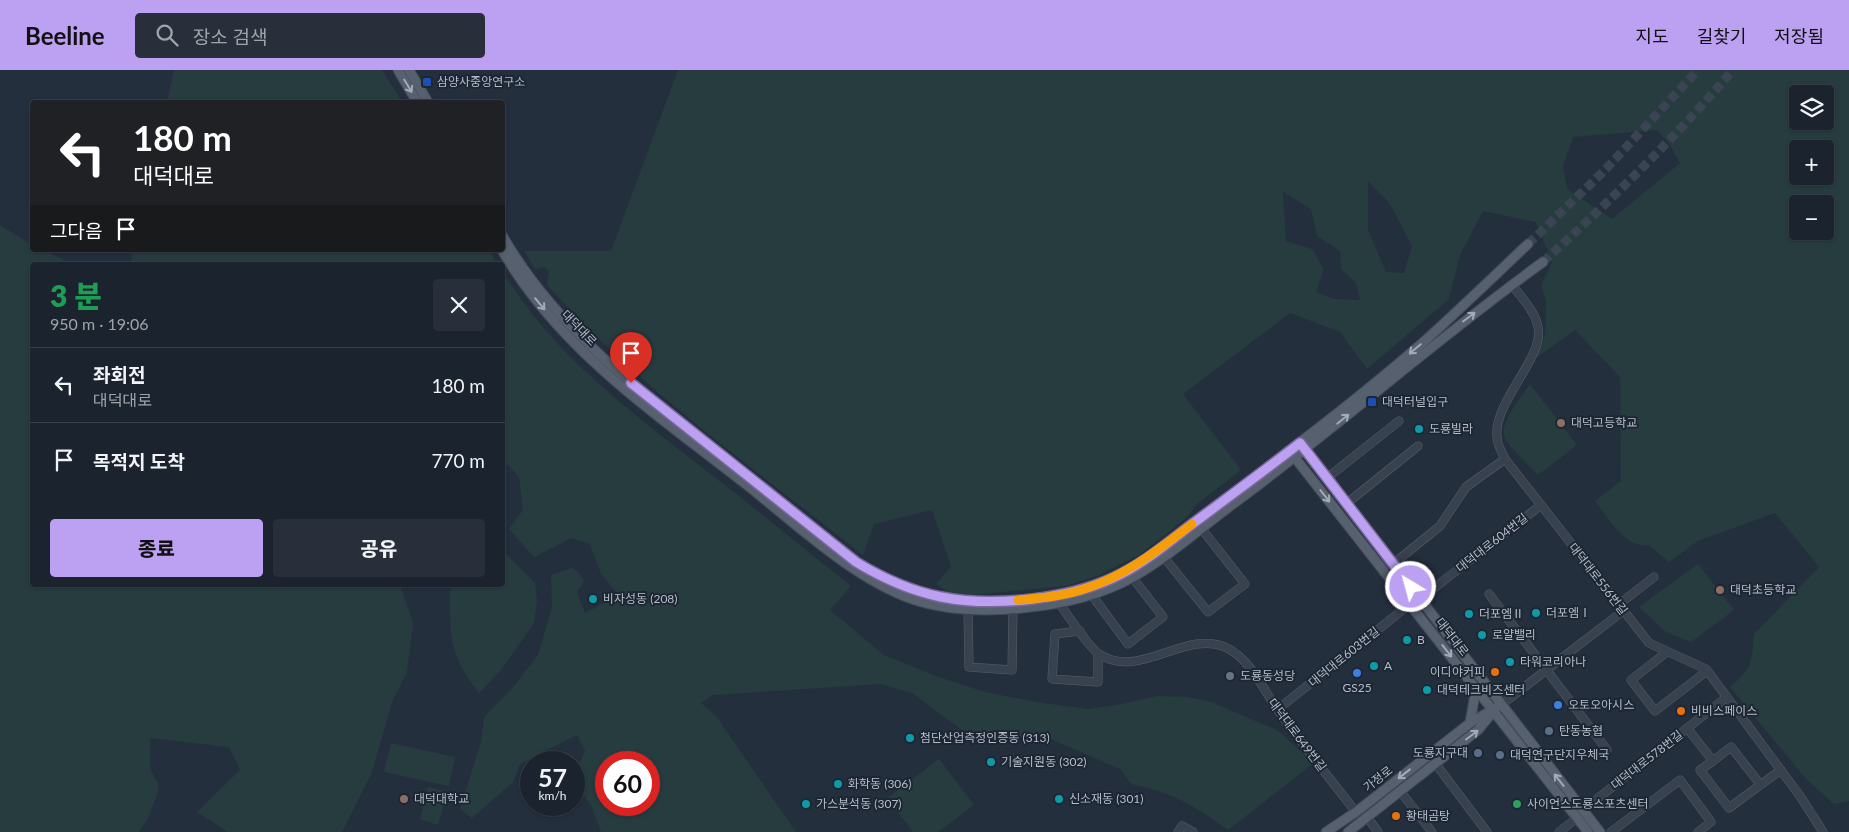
<!DOCTYPE html>
<html lang="ko">
<meta charset="utf-8">
<style>
body{margin:0;font-family:Lato,"Noto Sans KR",sans-serif;background:#282f3a;color:#f1f3f6;height:100vh;display:flex;flex-direction:column;font-size:19px;white-space:nowrap}
*{box-sizing:border-box;margin:0}
p{font-size:16px;color:#a0a4aa}
.icon{flex:none;width:28px;height:28px;fill:none;stroke:currentColor;stroke-width:2;stroke-linecap:round;stroke-linejoin:round}
.map{position:relative;flex:1;overflow:hidden}
.drawer{position:absolute;left:30px;top:192px;width:475px;height:325px;display:flex;flex-direction:column;background:#1b232e;border-radius:5px;box-shadow:0 1px 4px #0004,0 0 0 1px #39404a}
.drawer>*{flex:none}
.hud{position:absolute;left:30px;top:30px;width:475px;height:152px;border-radius:5px;box-shadow:0 1px 4px #0004,0 0 0 1px #39404a;background:#202124;color:#fff;overflow:hidden}
.tools{position:absolute;left:1789px;top:15px;display:grid;gap:10px}
.tools a{display:grid;place-items:center;width:45px;height:45px;border-radius:5px;background:#1b232e;box-shadow:0 1px 4px #0004,0 0 0 1px #39404a;font-size:25px}
.speed{position:absolute;left:520px;top:681px;display:flex;gap:10px;font-size:25px;font-weight:700;text-align:center}
.speed>*{display:grid;place-content:center;width:65px;height:65px;border-radius:50%;background:#1b232e;box-shadow:0 1px 4px #0004,0 0 0 1px #39404a;line-height:1}
.speed small{font-size:12px;font-weight:400}
.speed .limit{border:8px solid #d22;background:#fff;color:#111}
.pin{position:absolute;display:grid;place-items:center;width:42px;height:42px;color:#fff;margin:-51px -21px;border-radius:50% 50% 50% 0;rotate:-45deg;box-shadow:0 0 5px #0007}
.pin .icon{rotate:45deg}
.me{position:absolute;width:55px;margin:-28px;rotate:323deg;stroke-linejoin:round;filter:drop-shadow(0 0 4px #0008)}
.turn{display:flex;align-items:center;gap:18px;height:105px;padding:0 20px;font-size:22px}
.turn .icon{width:65px;height:65px;stroke-width:2.5}
.turn b{display:block;font-size:35px;line-height:42px}
.then{display:flex;align-items:center;height:48px;padding:0 20px;background:#0003;gap:10px;font-size:19px}
.round{display:grid;place-items:center;flex:none;width:52px;height:52px;border-radius:5px;background:#282f3a}
.headline{display:flex;align-items:center;justify-content:space-between;height:85px;padding:0 20px}
h1{font-size:30px;font-weight:800;line-height:38px;color:#1e9e55}
.action{display:flex;gap:10px;margin-top:auto;padding:10px 20px}
.action a{flex:1;height:58px;border-radius:5px;background:#bca0f2;color:#111;font-size:20px;font-weight:800;line-height:58px;text-align:center}
.action a+a{background:#282f3a;color:#f1f3f6}
ul{padding:0;list-style:none}
li{display:flex;align-items:center;gap:15px;height:75px;padding:0 20px;border-top:1px solid #39404a}
li div{flex:1}
li b{display:block;font-size:19px}
li em{font-style:normal}
header{display:flex;align-items:center;gap:30px;box-sizing:border-box;height:70px;padding:0 25px;background:#bca0f2;color:#111}
header strong{font-size:24px}
nav{display:flex;gap:28px;margin-inline-start:auto;font-size:18px}
.search{width:350px;height:45px;background:#282f3a;display:flex;align-items:center;gap:12px;box-sizing:border-box;padding:0 18px;border-radius:5px;color:#a0a4aa;font-size:19px}
.map>svg:first-child{display:block}
</style>
<header>
<strong>Beeline</strong>
<div class="search"><svg class="icon" aria-label="search" viewBox="0 0 24 24"><circle cx="10" cy="10" r="6"/><path d="M15 15l6 6"/></svg>장소 검색</div>
<nav><a>지도</a><a>길찾기</a><a>저장됨</a></nav>
</header>
<div class="map">
<svg width="1849" height="762" viewBox="0 0 1849 762">
<rect width="100%" height="100%" fill="#242f3e"/>
<g fill="#263c3f" fill-rule="evenodd">
<path d="M174,0H382L402,32H167Z"/>
<path d="M678,0H1849V731L1834,734L1807,710L1730,617C1752,599 1752,592 1754,564L1819,497L1775,443L1698,471L1669,492L1649,475C1625,479 1608,447 1595,431L1621,411L1620,307L1575,260L1532,291L1545,265L1546,231L1541,216L1552,192L1536,152L1483,141L1460,185L1449,229L1367,299L1340,262L1290,243L1183,324L1241,400L1197,434L1185,449L1139,485L1097,506L1066,516L972,525L948,522L936,514L951,496L932,440L874,454L863,485C755,399 639,318 547,215L549,202L545,197L535,199L524,181H611ZM1798,24H1825V51H1798ZM1657,60L1670,75L1680,93L1612,149L1567,119L1563,96L1573,67ZM1798,79H1825V106H1798ZM1368,111L1390,134L1412,176L1404,203L1386,202L1368,160ZM1283,122L1311,139L1317,166L1340,181L1341,199L1356,213L1360,230L1334,229L1316,222L1324,199L1312,179L1286,171ZM1798,134H1825V161H1798Z"/>
<path d="M0,155L32,175V180H43L74,195H32V515H400L413,553L407,602L392,632L372,702L342,762H228L197,742L240,700L229,677L150,668V699L158,714L159,720L148,748L139,762H0Z"/>
<path d="M133,180H489L498,195H130Z"/>
<path d="M503,202C552,284 633,344 708,402C756,439 803,478 851,516L830,540L884,585L936,606L985,622L1036,632L1088,639L1117,635L1157,626L1188,627L1211,632L1277,660L1314,693L1228,760C1198,737 1168,721 1131,714L1120,699L1044,666L1029,669L997,660L971,667L912,623L881,614L713,625L701,633L716,646L796,762H601L591,735L574,711V705L585,681L577,665L520,694L513,712L472,748L460,739L481,672L484,647L514,616L538,585L552,538L551,505L572,498L577,501L584,511L577,522L585,543L619,525L601,504L590,474L572,468L534,487L509,459L523,440L519,407L503,390ZM606,692H649V735H606Z"/>
<path d="M1530,314L1577,375L1538,405C1528,394 1514,382 1506,370C1496,356 1522,326 1530,314Z"/>
<path d="M503,481L535,513L537,531L534,553L501,600L479,623C449,584 450,569 450,521L452,515H502Z"/>
<path d="M1698,494L1734,540L1691,572L1666,562L1639,537Z"/>
<path d="M391,673L455,687L449,716L384,702Z"/>
<path d="M939,689L974,735L938,762H913L887,728Z"/>
<path d="M428,717L448,722L438,755L420,749Z"/>
</g>
<g fill="none" stroke-linecap="round" stroke-linejoin="round">
<g stroke="#3a4453" stroke-width="9" stroke-dasharray="9 4.5" stroke-linecap="butt">
<path d="M1528,174L1604,101L1698,0"/>
<path d="M1543,192C1610,131 1674,69 1733,0"/>
</g>
<g stroke="#565f6c" stroke-width="9">
<g id="minor">
<path d="M1512,215C1521,227 1535,241 1538,257C1545,287 1493,332 1497,367C1497,375 1502,382 1505,389L1649,573L1706,599L1800,726L1823,762"/>
<path d="M1327,408L1399,351"/>
<path d="M1346,434L1418,376"/>
<path d="M1163,486L1208,542L1245,514L1201,458"/>
<path d="M1393,494L1440,456L1466,417L1505,389"/>
<path d="M1091,524L1128,574L1163,547L1132,507"/>
<path d="M1489,524L1607,680"/>
<path d="M1420,529L1541,435"/>
<path d="M1059,533C1068,545 1088,577 1099,584C1140,611 1186,558 1227,578C1250,589 1263,619 1277,639C1302,674 1329,708 1356,742"/>
<path d="M1618,535L1654,507"/>
<path d="M968,540L969,597L1012,600L1013,538"/>
<path d="M1080,561L1055,564L1052,609L1098,612V584"/>
<path d="M1667,582L1631,610L1655,641L1707,601"/>
<path d="M1501,635L1623,541"/>
<path d="M1278,639L1410,534"/>
<path d="M1687,658L1713,691L1700,700L1729,738L1781,700"/>
<path d="M1713,691L1731,677L1760,714"/>
<path d="M1435,693L1487,762"/>
<path d="M1400,721L1432,762"/>
<path d="M1583,740L1727,627"/>
<path d="M1367,747L1378,762"/>
<path d="M1178,762L1182,756L1193,762"/>
<path d="M1559,762L1577,748"/>
<path d="M1611,762L1680,710L1711,752L1698,762"/>
</g>
</g>
<g stroke="#414a57" stroke-width="11">
<g id="major">
<path d="M398,0L417,32"/>
<path d="M409,0L428,32"/>
<path d="M502,165C551,251 628,312 705,372C755,412 806,452 856,492C913,527 962,537 1029,529C1049,527 1069,525 1088,518C1140,500 1183,461 1226,429C1291,379 1357,330 1419,276C1456,243 1492,208 1528,174"/>
<path d="M502,180C558,278 656,344 743,412C793,451 852,508 912,529C974,550 1076,539 1133,507C1170,486 1203,456 1237,431C1341,354 1438,268 1543,192"/>
<path d="M1303,377L1600,762"/>
<path d="M1292,384L1588,762"/>
<path d="M1470,653L1476,618"/>
<path d="M1326,762L1356,742L1470,653L1497,637"/>
<path d="M1348,762L1478,660L1492,643"/>
</g>
</g>
<use href="#minor" stroke="#38414e" stroke-width="8"/>
<use href="#major" stroke="#56606e" stroke-width="9"/>
</g>
<defs><path id="oneway-shaft" d="M-6 0H5M1.5-3L5.5 0L1.5 3" fill="none" stroke-width="1.6" stroke-linecap="round" stroke-linejoin="round" transform="scale(1.25)"/></defs>
<g stroke="#a1aab7">
<use href="#oneway-shaft" transform="translate(408 16) rotate(59)"/>
<use href="#oneway-shaft" transform="translate(540 234) rotate(50)"/>
<use href="#oneway-shaft" transform="translate(1469 247) rotate(-37)"/>
<use href="#oneway-shaft" transform="translate(1415 279) rotate(140)"/>
<use href="#oneway-shaft" transform="translate(1343 349) rotate(-39)"/>
<use href="#oneway-shaft" transform="translate(1325 426) rotate(52)"/>
<use href="#oneway-shaft" transform="translate(1447 581) rotate(52)"/>
<use href="#oneway-shaft" transform="translate(1472 665) rotate(-37)"/>
<use href="#oneway-shaft" transform="translate(1404 704) rotate(142)"/>
<use href="#oneway-shaft" transform="translate(1559 710) rotate(-128)"/>
</g>
<g fill="none" stroke-linecap="round" stroke-linejoin="round">
<g stroke="#7a689d" stroke-width="12">
<path id="route" d="M631,313L856,492C915,528 965,537 1033,529C1061,525 1087,520 1113,508C1142,495 1166,474 1191,455C1227,428 1264,401 1300,373L1411,517"/>
</g>
<use href="#route" stroke="#bca0f2" stroke-width="9"/>
<path stroke="#f59e0b" stroke-width="9" d="M1018,530C1042,528 1065,526 1087,518C1127,505 1159,479 1192,454"/>
</g>
<g fill="#1a4fb4" stroke="#1d2633" stroke-width="2">
<rect x="422" y="7" width="10" height="10" rx="2.5"/>
<rect x="1367" y="327" width="10" height="10" rx="2.5"/>
</g>
<g fill="#8d6e63" stroke="#1d2633" stroke-width="2">
<circle cx="1561" cy="353" r="5"/>
<circle cx="1720" cy="520" r="5"/>
<circle cx="404" cy="729" r="5"/>
</g>
<g fill="#0f9aa8" stroke="#1d2633" stroke-width="2">
<circle cx="1419" cy="359" r="5"/>
<circle cx="593" cy="529" r="5"/>
<circle cx="1536" cy="543" r="5"/>
<circle cx="1469" cy="544" r="5"/>
<circle cx="1482" cy="565" r="5"/>
<circle cx="1407" cy="570" r="5"/>
<circle cx="1510" cy="592" r="5"/>
<circle cx="1374" cy="596" r="5"/>
<circle cx="1427" cy="620" r="5"/>
<circle cx="910" cy="668" r="5"/>
<circle cx="991" cy="692" r="5"/>
<circle cx="838" cy="714" r="5"/>
<circle cx="1059" cy="729" r="5"/>
<circle cx="806" cy="734" r="5"/>
</g>
<g fill="#e8710a" stroke="#1d2633" stroke-width="2">
<circle cx="1495" cy="602" r="5"/>
<circle cx="1681" cy="641" r="5"/>
<circle cx="1396" cy="746" r="5"/>
</g>
<g fill="#3f7fe0" stroke="#1d2633" stroke-width="2">
<circle cx="1357" cy="603" r="5"/>
<circle cx="1558" cy="635" r="5"/>
</g>
<circle fill="#6b7280" stroke="#1d2633" stroke-width="2" cx="1230" cy="606" r="5"/>
<g fill="#5c6f8a" stroke="#1d2633" stroke-width="2">
<circle cx="1549" cy="661" r="5"/>
<circle cx="1478" cy="683" r="5"/>
<circle cx="1500" cy="685" r="5"/>
</g>
<circle fill="#2e9e5b" stroke="#1d2633" stroke-width="2" cx="1517" cy="734" r="5"/>
<g text-anchor="middle" stroke-width="4" stroke-linejoin="round" paint-order="stroke">
<g font-size="12" fill="#b4bcc9" stroke="#1d2633" text-anchor="start">
<text x="437" y="16">삼양사중앙연구소</text>
<text x="1382" y="336">대덕터널입구</text>
<text x="1571" y="357">대덕고등학교</text>
<text x="1429" y="363">도룡빌라</text>
<text x="1730" y="524">대덕초등학교</text>
<text x="603" y="533">비자성동 (208)</text>
<text x="1546" y="547">더포엠Ⅰ</text>
<text x="1479" y="548">더포엠Ⅱ</text>
<text x="1492" y="569">로얄밸리</text>
<text x="1417" y="574">B</text>
<text x="1520" y="596">타워코리아나</text>
<text x="1384" y="600">A</text>
<text x="1485" y="606" text-anchor="end">이디야커피</text>
<text x="1240" y="610">도룡동성당</text>
<text x="1357" y="622" text-anchor="middle">GS25</text>
<text x="1437" y="624">대덕테크비즈센터</text>
<text x="1568" y="639">오토오아시스</text>
<text x="1691" y="645">비비스페이스</text>
<text x="1559" y="665">탄동농협</text>
<text x="920" y="672">첨단산업측정인증동 (313)</text>
<text x="1468" y="687" text-anchor="end">도룡지구대</text>
<text x="1510" y="689">대덕연구단지우체국</text>
<text x="1001" y="696">기술지원동 (302)</text>
<text x="848" y="718">화학동 (306)</text>
<text x="414" y="733">대덕대학교</text>
<text x="1069" y="733">신소재동 (301)</text>
<text x="816" y="738">가스분석동 (307)</text>
<text x="1527" y="738">사이언스도룡스포츠센터</text>
<text x="1406" y="750">황태곰탕</text>
</g>
<g font-size="12" fill="#b4bcc9" stroke="#1d2633">
<text transform="translate(579 258) rotate(46)" y="4">대덕대로</text>
<text transform="translate(1492 473) rotate(-38)" y="4">대덕대로604번길</text>
<text transform="translate(1598 509) rotate(52)" y="4">대덕대로556번길</text>
<text transform="translate(1452 567) rotate(52)" y="4">대덕대로</text>
<text transform="translate(1344 587) rotate(-39)" y="4">대덕대로603번길</text>
<text transform="translate(1297 665) rotate(53)" y="4">대덕대로649번길</text>
<text transform="translate(1647 690) rotate(-38)" y="4">대덕대로578번길</text>
<text transform="translate(1378 709) rotate(-38)" y="4">가정로</text>
</g>
</g>
</svg>
<div class="tools">
<a><svg class="icon" aria-label="layers" viewBox="0 0 24 24"><path d="M12 4l9 5-9 5-9-5zM3 14l9 5 9-5"/></svg></a>
<a>+</a>
<a>−</a>
</div>
<div class="speed"><div>57<small>km/h</small></div><div class="limit">60</div></div>
<div class="pin" style="left:631px;top:313px;background:#d93025"><svg class="icon" aria-label="arrive" viewBox="0 0 24 24"><path d="M6 21V4h12l-3 4 3 4H6"/></svg></div>
<svg class="me" style="left:1411px;top:517px" viewBox="-20 -20 40 40"><circle r="17" fill="#bca0f2" stroke="#fff" stroke-width="3"/><path d="M0-11L8 9 0 5-8 9z" fill="#fff"/></svg>
<div class="hud">
<div class="turn"><svg class="icon" aria-label="left" viewBox="0 0 24 24"><path d="M17 20v-9H6M10 6l-5 5 5 5"/></svg><div><b>180 m</b>대덕대로</div></div>
<div class="then">그다음<svg class="icon" aria-label="arrive" viewBox="0 0 24 24"><path d="M6 21V4h12l-3 4 3 4H6"/></svg></div>
</div>
<section class="drawer">
<div class="headline"><div><h1>3 분</h1><p>950 m · 19:06</p></div><a class="round"><svg class="icon" aria-label="close" viewBox="0 0 24 24"><path d="M6 6l12 12M18 6L6 18"/></svg></a></div>
<ul>
<li><svg class="icon" aria-label="left" viewBox="0 0 24 24"><path d="M17 20v-9H6M10 6l-5 5 5 5"/></svg><div><b>좌회전</b><p>대덕대로</p></div><em>180 m</em></li>
<li><svg class="icon" aria-label="arrive" viewBox="0 0 24 24"><path d="M6 21V4h12l-3 4 3 4H6"/></svg><div><b>목적지 도착</b></div><em>770 m</em></li>
</ul>
<div class="action"><a>종료</a><a>공유</a></div>
</section>
</div>
